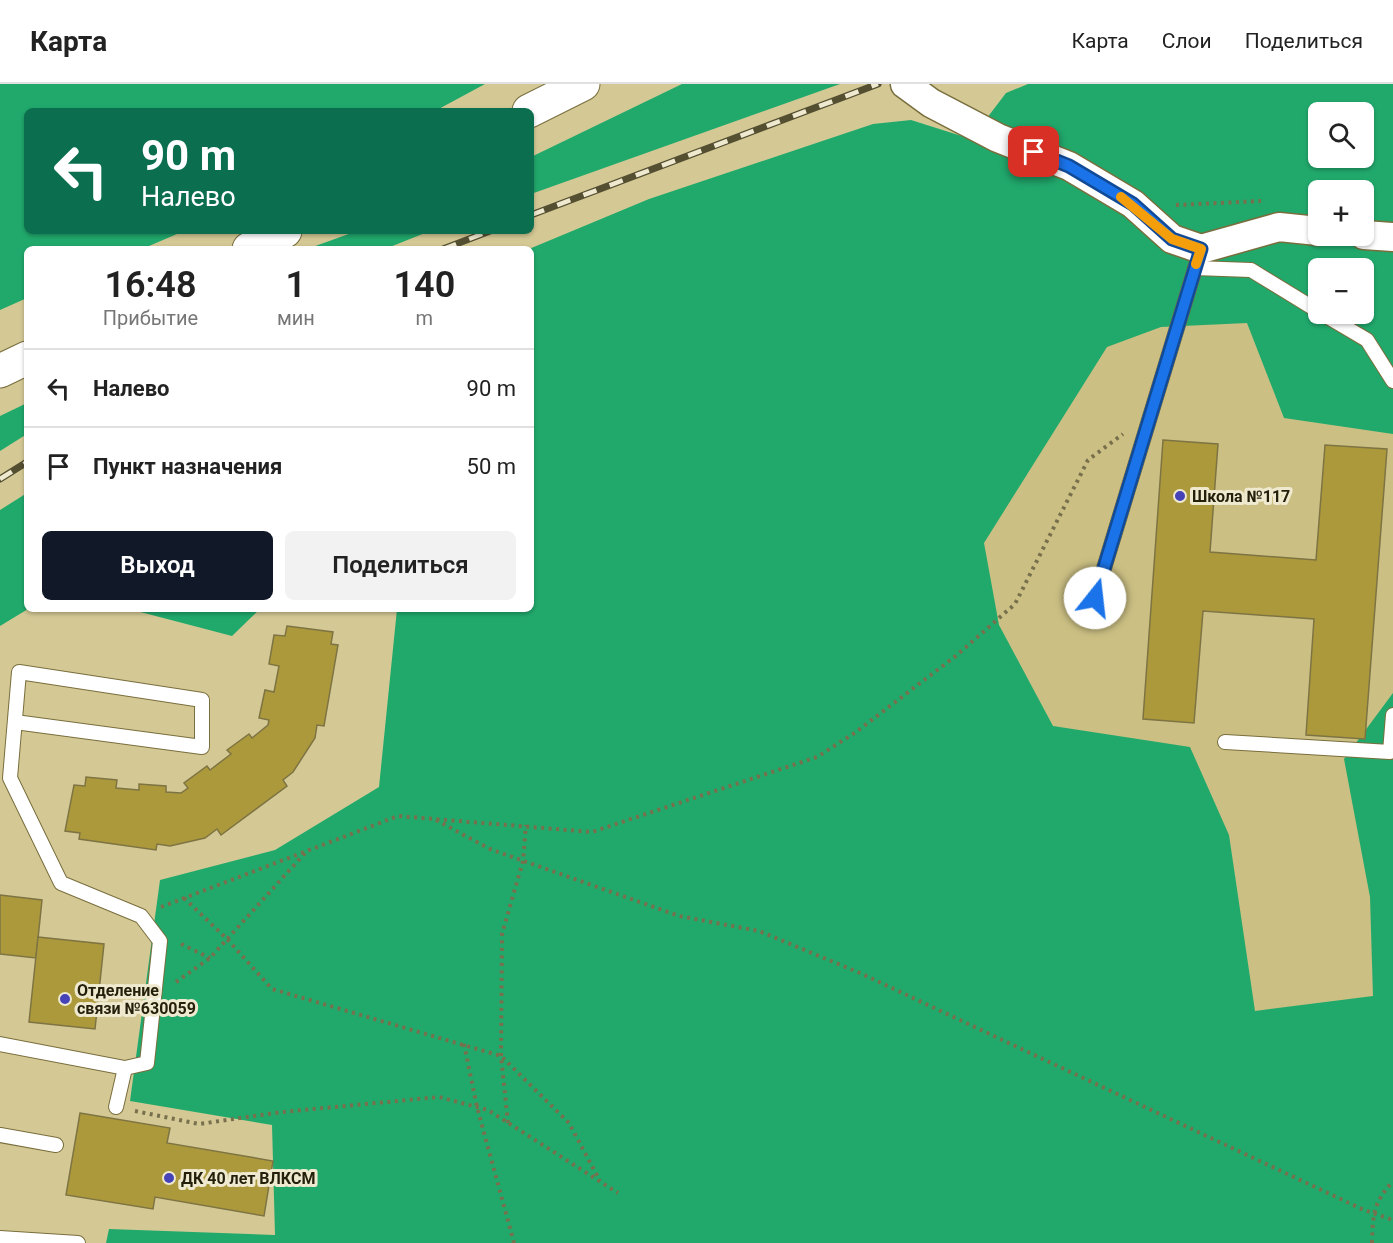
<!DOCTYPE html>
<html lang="ru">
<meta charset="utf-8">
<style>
body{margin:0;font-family:Roboto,sans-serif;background:#f2f2f2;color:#222;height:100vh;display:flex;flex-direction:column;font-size:22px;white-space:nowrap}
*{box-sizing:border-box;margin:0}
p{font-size:20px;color:#767676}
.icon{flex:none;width:33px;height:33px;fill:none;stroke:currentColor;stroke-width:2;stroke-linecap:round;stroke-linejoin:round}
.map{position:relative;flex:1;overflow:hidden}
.details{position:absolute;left:24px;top:162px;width:510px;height:366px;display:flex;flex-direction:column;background:#fff;border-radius:9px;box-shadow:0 2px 4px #0004}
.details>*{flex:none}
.hud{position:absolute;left:24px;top:24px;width:510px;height:126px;border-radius:9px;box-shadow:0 2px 4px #0004;background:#0b6e4f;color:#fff;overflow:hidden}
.tools{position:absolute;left:1308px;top:18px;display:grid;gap:12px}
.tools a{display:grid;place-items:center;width:66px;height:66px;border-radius:9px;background:#fff;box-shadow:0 2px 4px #0004;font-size:30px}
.pin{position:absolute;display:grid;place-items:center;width:51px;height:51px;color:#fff;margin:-26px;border-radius:12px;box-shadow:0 3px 9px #0006}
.me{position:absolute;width:66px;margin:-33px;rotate:16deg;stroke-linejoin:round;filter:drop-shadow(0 0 4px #0008)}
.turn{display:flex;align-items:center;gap:21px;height:126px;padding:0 18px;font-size:27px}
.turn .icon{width:78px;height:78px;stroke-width:2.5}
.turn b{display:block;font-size:42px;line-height:51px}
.eta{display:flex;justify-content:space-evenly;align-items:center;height:102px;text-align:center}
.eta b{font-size:36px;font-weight:600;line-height:42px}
.cta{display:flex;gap:12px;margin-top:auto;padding:12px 18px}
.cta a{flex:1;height:69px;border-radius:9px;background:#111827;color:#fff;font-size:24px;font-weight:600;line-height:69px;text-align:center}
.cta a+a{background:#f2f2f2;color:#222}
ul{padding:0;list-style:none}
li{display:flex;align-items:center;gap:18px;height:78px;padding:0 18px;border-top:2px solid #e0e0e0}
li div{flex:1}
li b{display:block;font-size:22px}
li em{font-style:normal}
header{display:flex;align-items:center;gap:36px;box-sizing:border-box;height:84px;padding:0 30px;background:#fff;border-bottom:2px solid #e0e0e0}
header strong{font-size:28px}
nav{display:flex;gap:33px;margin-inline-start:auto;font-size:21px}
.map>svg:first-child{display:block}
</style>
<header>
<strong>Карта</strong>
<nav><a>Карта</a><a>Слои</a><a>Поделиться</a></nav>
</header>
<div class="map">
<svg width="1393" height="1159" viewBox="0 0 1393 1159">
<rect width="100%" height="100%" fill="#d4c995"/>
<path fill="#cbbf83" d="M1161,181L1318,184V230L1393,231V937L1261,956L813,592Z"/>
<g fill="#21a96c" fill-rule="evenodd">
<path d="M0,0H485L435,27H27V147H184L142,165H27V214L0,226Z"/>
<path d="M682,0H840L531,110V73Z"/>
<path d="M1028,0H1393V350L1284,334L1247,239L1161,243L1107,263L984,459L999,541L1053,642L1190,663L1229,751L1255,927L1373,912L1370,813L1344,675L1393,609V1159H106L109,1145L275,1151L272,1041L130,1017L160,796L275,766L379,703L397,525H531L529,165L649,115L873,40L911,36L971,55L1006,9ZM1318,28H1364V74H1318ZM1318,106H1364V152H1318ZM1318,184H1364V230H1318Z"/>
<path d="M357,147H430L385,165H307Z"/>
<path d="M27,319V350L0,367V332Z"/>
<path d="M27,409L28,525L0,542V426Z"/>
<path d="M129,525H260L232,552Z"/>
</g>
<g fill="#ac993b" stroke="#7e7443" stroke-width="1.5">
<path d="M1163,356L1218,360L1210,468L1316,476L1325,361L1387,365L1365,655L1306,651L1314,535L1203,527L1194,639L1143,635Z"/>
<path d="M287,542L333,548L331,560L338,561L324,642L317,641L315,654L293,688L283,696L287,702L221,751L217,745L205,754L170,762L157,760L156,766L79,755L80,749L65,747L74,701L85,702L86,693L117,696L116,704L139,706V700L166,702V708L181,709L188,704L184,699L207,682L210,686L231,670L227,666L249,650L252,654L268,641L269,636L259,634L265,606L274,608L279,582L269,580L274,551L285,552Z"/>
<path d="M0,811L42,816L36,874L0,870Z"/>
<path d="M38,853L104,860L95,945L29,938Z"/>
<path d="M80,1029L170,1044L167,1059L273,1077L264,1132L155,1113L153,1125L66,1111Z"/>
</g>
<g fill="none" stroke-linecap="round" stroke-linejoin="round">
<g stroke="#796e3d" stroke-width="16">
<g id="lane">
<path d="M1195,184L1251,186L1318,227"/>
<path d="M1323,230L1367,256L1393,297"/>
<path d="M1095,514L1201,165"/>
<path d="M1225,658L1390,668L1393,631"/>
<path d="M0,960L125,984L147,979L160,857L141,832L61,799L10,694L19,588L202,616V663L15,638"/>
<path d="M116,1023L125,984"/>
<path d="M0,1051L56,1061"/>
<path d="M0,1154L78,1159"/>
</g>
</g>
<g stroke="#796e3d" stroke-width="31">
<g id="street">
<path d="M905,0L931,19L998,54L1069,82L1133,120L1172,155L1201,165L1279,143L1318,147"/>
<path d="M1364,151L1393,153"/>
</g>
</g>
<g stroke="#796e3d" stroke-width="35">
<g id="secondary">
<path d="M529,27L583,0"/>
<path d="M249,165L285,147"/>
<path d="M0,287L27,274"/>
</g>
</g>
<g stroke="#78704d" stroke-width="4" stroke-dasharray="3 4.5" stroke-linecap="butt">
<path d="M1176,121L1261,117"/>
<path d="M436,736L490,765L679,832L759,847L860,889L1364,1126L1393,1136"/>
<path d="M184,814L227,855L272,905L501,972L569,1039L600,1097"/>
<path d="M161,823L398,732L592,748L817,673L856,648L957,571L1015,520L1088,376L1123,350"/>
<path d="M181,860L210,874"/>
<path d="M176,898L210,874L306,768"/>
<path d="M464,960L477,1023L514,1159"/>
<path d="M135,1027L199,1040L282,1028L439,1013L488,1026L618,1109"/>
<path d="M508,1039L501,972L502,850L523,777L526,741"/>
<path d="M1372,1159C1373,1129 1373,1120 1393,1097"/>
</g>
<use href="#lane" stroke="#fff" stroke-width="14"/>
<use href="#street" stroke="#fff" stroke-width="28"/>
<use href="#secondary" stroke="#fff" stroke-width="33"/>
<g stroke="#554f32" stroke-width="7">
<g id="rail">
<path d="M531,131L878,0"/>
<path d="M443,165L490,147"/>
<path d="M0,395L27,378"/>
</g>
</g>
<use href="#rail" stroke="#eee9cf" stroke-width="4.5" stroke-dasharray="14" stroke-linecap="butt"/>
</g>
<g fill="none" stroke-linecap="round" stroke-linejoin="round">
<g stroke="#114b97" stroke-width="15">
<path id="route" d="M1034,68L1069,82L1133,120L1172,155L1201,165L1095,514"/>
</g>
<use href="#route" stroke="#1a73e8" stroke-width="10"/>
<path stroke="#f59e0b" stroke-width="10" d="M1121,113L1172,155L1201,165L1196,180"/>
</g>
<g fill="#4643b9" stroke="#eee9cf" stroke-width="2">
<circle cx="1180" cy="412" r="6"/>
<circle cx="65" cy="915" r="6"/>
<circle cx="169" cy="1094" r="6"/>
</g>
<g text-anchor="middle" stroke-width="6" stroke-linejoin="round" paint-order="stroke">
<g font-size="16" font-weight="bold" fill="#241f0b" stroke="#eee9cf" text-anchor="start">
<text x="1192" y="418">Школа №117</text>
<text x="77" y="912">Отделение<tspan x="77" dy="18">связи №630059</tspan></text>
<text x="181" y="1100">ДК 40 лет ВЛКСМ</text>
</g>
</g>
</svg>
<div class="tools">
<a><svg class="icon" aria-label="search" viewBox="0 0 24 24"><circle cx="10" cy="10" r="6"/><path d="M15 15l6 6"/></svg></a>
<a>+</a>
<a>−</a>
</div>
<div class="pin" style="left:1034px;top:68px;background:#d93025"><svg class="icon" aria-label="arrive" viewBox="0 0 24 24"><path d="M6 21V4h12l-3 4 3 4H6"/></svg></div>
<svg class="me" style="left:1095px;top:514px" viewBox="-20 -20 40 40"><circle r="19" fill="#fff"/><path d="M0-13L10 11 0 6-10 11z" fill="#1a73e8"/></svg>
<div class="hud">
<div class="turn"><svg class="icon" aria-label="left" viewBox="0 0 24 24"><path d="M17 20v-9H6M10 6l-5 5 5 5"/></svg><div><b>90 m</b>Налево</div></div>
</div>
<section class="details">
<div class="eta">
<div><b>16:48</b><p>Прибытие</p></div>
<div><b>1</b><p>мин</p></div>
<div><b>140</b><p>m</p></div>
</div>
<ul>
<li><svg class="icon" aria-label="left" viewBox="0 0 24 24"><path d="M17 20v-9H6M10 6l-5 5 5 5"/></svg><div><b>Налево</b></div><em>90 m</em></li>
<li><svg class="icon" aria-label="arrive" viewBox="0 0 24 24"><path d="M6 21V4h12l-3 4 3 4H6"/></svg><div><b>Пункт назначения</b></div><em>50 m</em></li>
</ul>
<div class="cta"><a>Выход</a><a>Поделиться</a></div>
</section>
</div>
